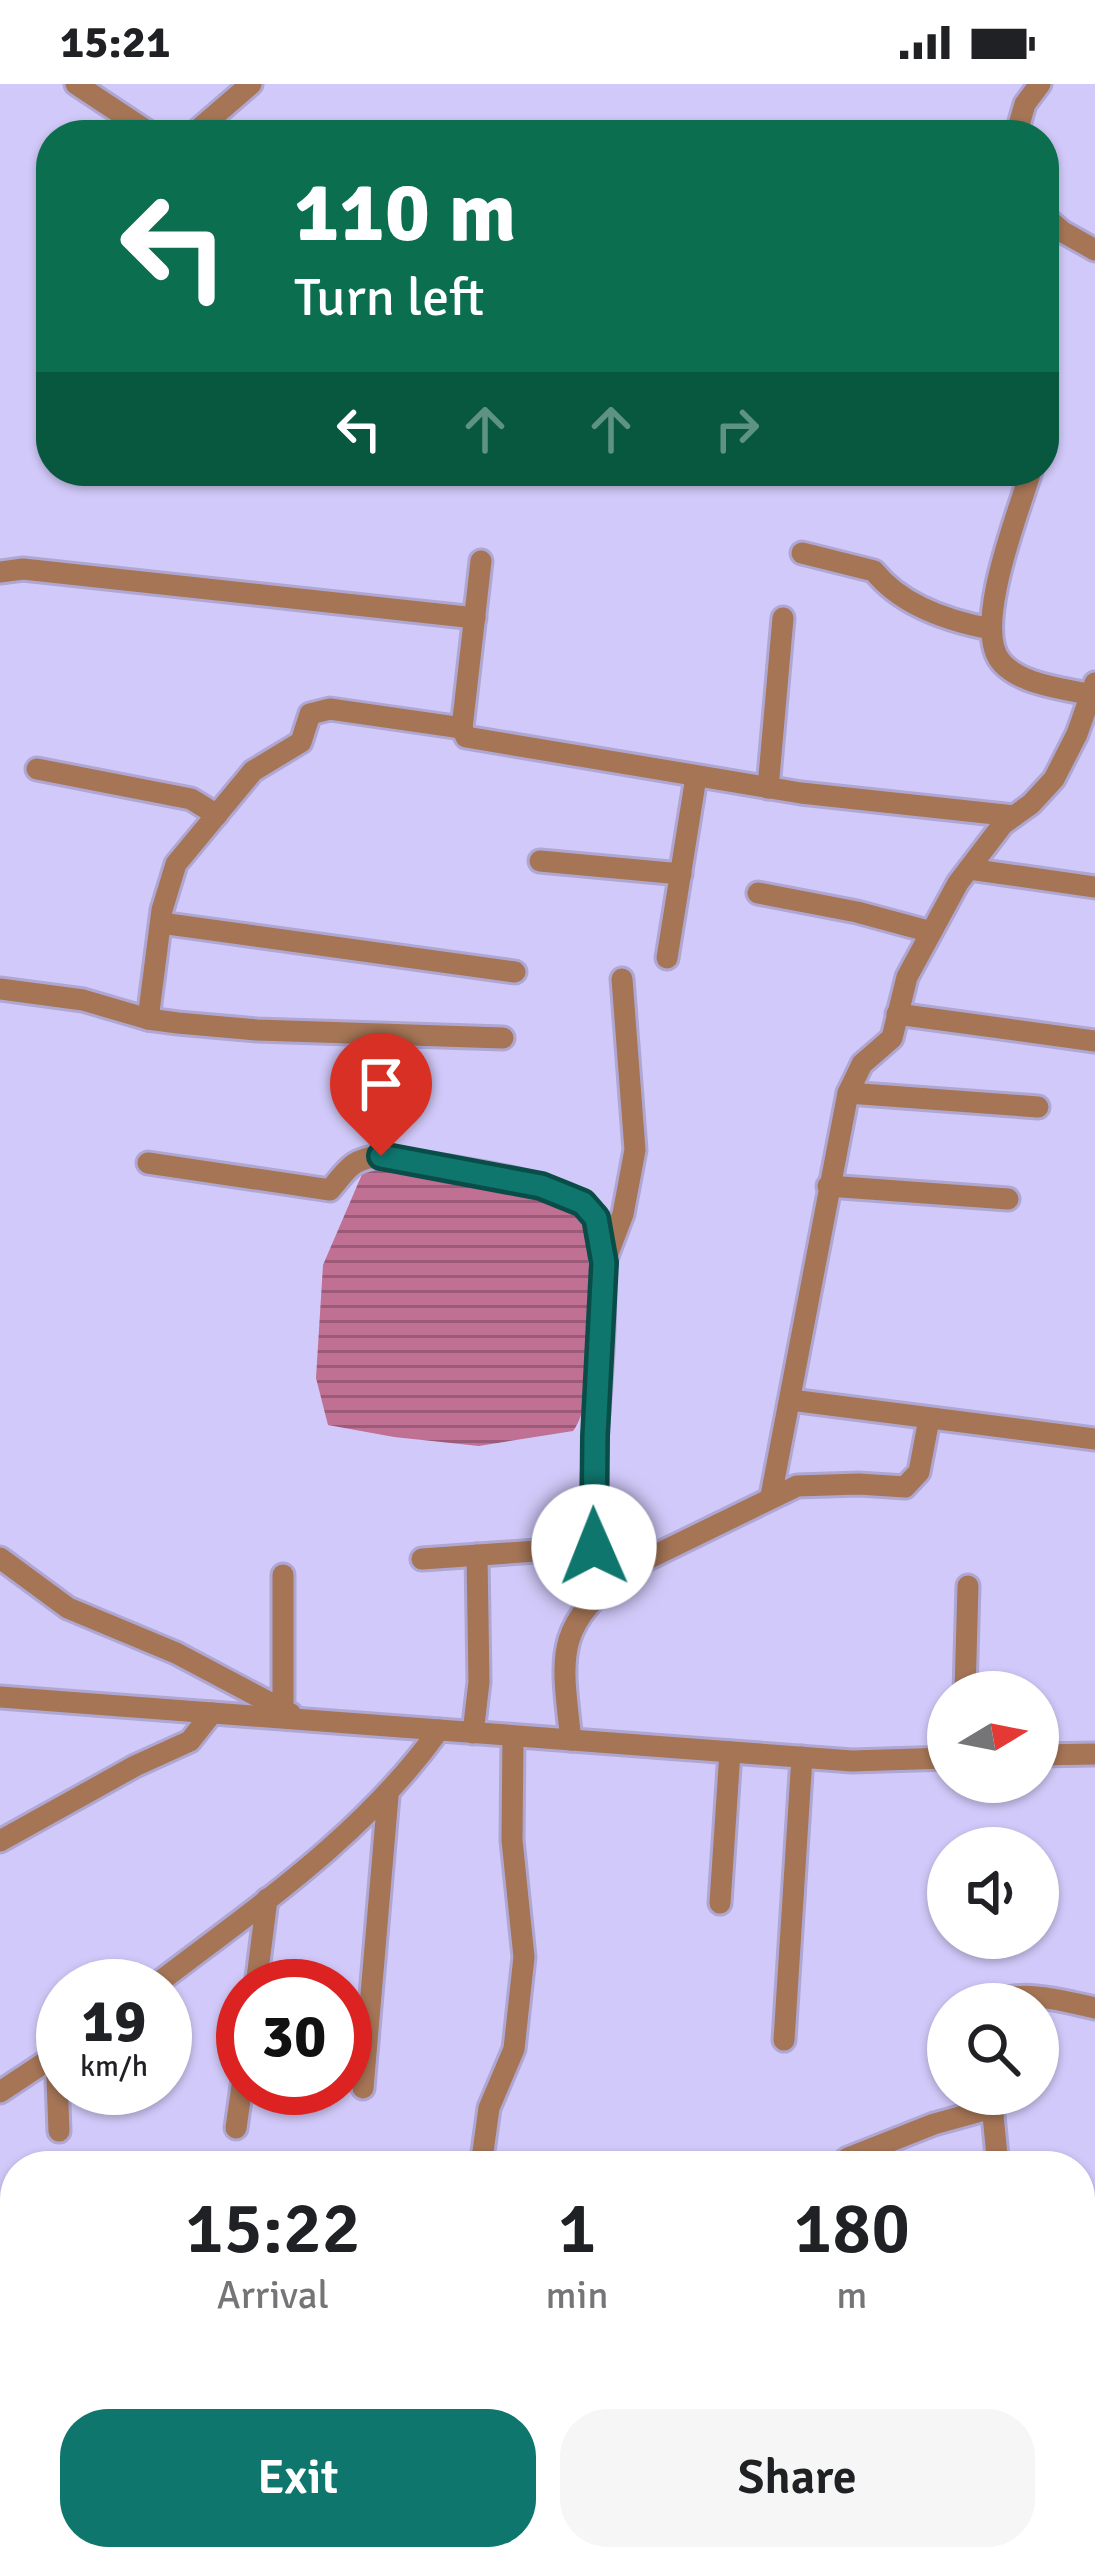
<!DOCTYPE html>
<style>
body{margin:0;font-family:Signika,sans-serif;background:#f6f6f6;color:#202124;height:100vh;display:flex;flex-direction:column;font-size:45px;white-space:nowrap}
*{box-sizing:border-box;margin:0}
p{font-size:39px;color:#757577}
.icon{flex:none;width:66px;height:66px;fill:none;stroke:currentColor;stroke-width:2;stroke-linecap:round;stroke-linejoin:round}
.map{position:relative;flex:1;overflow:hidden}
.drawer{position:absolute;left:0px;top:2067px;width:1095px;height:420px;display:flex;flex-direction:column;background:#fff;border-radius:48px 48px 0 0;box-shadow:0 3px 9px #0004}
.drawer>*{flex:none}
.guide{position:absolute;left:36px;top:36px;width:1023px;height:366px;border-radius:48px;box-shadow:0 3px 9px #0004;background:#0b6e4f;color:#fff;overflow:hidden}
.needle{width:78px;rotate:80deg}
.controls{position:absolute;left:927px;top:1587px;display:grid;gap:24px}
.controls a{display:grid;place-items:center;width:132px;height:132px;border-radius:50%;background:#fff;box-shadow:0 3px 9px #0004;font-size:60px}
.speed{position:absolute;left:36px;top:1875px;display:flex;gap:24px;font-size:60px;font-weight:700;text-align:center}
.speed>*{display:grid;place-content:center;width:156px;height:156px;border-radius:50%;background:#fff;box-shadow:0 3px 9px #0004;line-height:1}
.speed small{font-size:30px;font-weight:400}
.speed .limit{border:18px solid #d22;background:#fff;color:#111}
.pin{position:absolute;display:grid;place-items:center;width:102px;height:102px;color:#fff;margin:-123px -51px;border-radius:50% 50% 50% 0;rotate:-45deg;box-shadow:0 0 12px #0007}
.pin .icon{rotate:45deg}
.me{position:absolute;width:132px;margin:-66px;rotate:359deg;stroke-linejoin:round;filter:drop-shadow(0 0 9px #0008)}
.turn{display:flex;align-items:center;gap:42px;height:252px;padding:0 60px;font-size:54px}
.turn .icon{width:156px;height:156px;stroke-width:2.5}
.turn b{display:block;font-size:84px;line-height:102px}
.lanes{display:flex;align-items:center;height:114px;padding:0 60px;background:#0003;justify-content:center;gap:60px;direction:ltr}
.lanes .off{opacity:.35}
.eta{display:flex;justify-content:space-evenly;align-items:center;height:204px;text-align:center}
.eta b{font-size:72px;font-weight:600;line-height:84px}
.button{display:flex;gap:24px;margin-top:auto;padding:24px 60px}
.button a{flex:1;height:138px;border-radius:48px;background:#0f766e;color:#fff;font-size:48px;font-weight:600;line-height:138px;text-align:center}
.button a+a{background:#f6f6f6;color:#202124}
.status{display:flex;justify-content:space-between;align-items:center;height:84px;padding:0 60px;background:#fff;direction:ltr}
.status svg{height:33px;fill:currentColor}
.map>svg:first-child{display:block}
</style>
<div class="status"><b>15:21</b><svg viewBox="0 0 49 12"><path d="M0 12V9h3v3zM5 12V6h3v6zM10 12V3h3v9zM15 12V0h3v12zM26 1h20v11H26zM47 4h2v5h-2z"/></svg></div>
<div class="map">
<svg width="1095" height="2487" viewBox="0 0 1095 2487">
<defs>
<pattern id="water-rules" width="6" height="5" patternUnits="userSpaceOnUse" patternTransform="scale(3)"><rect width="6" height="5" fill="#bf7093"/><path d="M0 2.5h6" fill="none" stroke="#9a5a78"/></pattern>
</defs>
<rect width="100%" height="100%" fill="#d1c9f9"/>
<path fill="url(#water-rules)" d="M391,1082L501,1106L553,1111L585,1130C589,1177 601,1311 573,1347L479,1362L394,1353L328,1341L316,1294L323,1181L363,1088Z"/>
<g fill="none" stroke-linecap="round" stroke-linejoin="round">
<g stroke="#afa7d2" stroke-width="27">
<g id="minor">
<path d="M76,0L153,51"/>
<path d="M192,51L251,0"/>
<path d="M1016,51L1025,20L1040,0"/>
<path d="M1044,132L1063,148L1095,166"/>
<path d="M1031,387C1019,427 971,546 1002,579C1022,601 1063,604 1090,611"/>
<path d="M802,469L874,487C901,521 948,537 991,545"/>
<path d="M481,477L462,644L466,653L801,709L1014,732"/>
<path d="M0,488L23,485L475,534"/>
<path d="M37,685L191,715L217,731"/>
<path d="M768,704L783,534"/>
<path d="M540,777L681,790"/>
<path d="M969,785L1095,803"/>
<path d="M758,809L857,828L931,848"/>
<path d="M161,839L515,888"/>
<path d="M667,874L696,693"/>
<path d="M0,905L83,916L148,935L178,939L257,946L503,954"/>
<path d="M897,930L1095,957"/>
<path d="M148,935L162,826L176,780L253,687L301,658L310,630L330,625L462,644"/>
<path d="M848,1009L1038,1023"/>
<path d="M148,1079L330,1106C348,1085 351,1075 381,1072C428,1081 552,1093 586,1122C620,1152 595,1342 593,1393C592,1429 587,1470 607,1501"/>
<path d="M828,1102L1008,1115"/>
<path d="M605,1177L623,1130L635,1066L622,895"/>
<path d="M791,1316L1095,1355"/>
<path d="M771,1412L848,1009L862,980L892,954L907,893L958,799L1003,740L1031,720L1054,695L1077,650L1095,599"/>
<path d="M0,1474L68,1524L176,1569L291,1630"/>
<path d="M422,1475L594,1463"/>
<path d="M283,1491V1626"/>
<path d="M965,1608L968,1502"/>
<path d="M0,1613L852,1677L948,1674"/>
<path d="M473,1649L479,1598L477,1471"/>
<path d="M571,1656C561,1568 554,1543 629,1484L797,1402L859,1400L905,1403L919,1388L929,1335"/>
<path d="M1038,1671L1095,1670"/>
<path d="M0,1757L135,1682L190,1657L212,1629"/>
<path d="M720,1819L730,1668"/>
<path d="M154,1902C257,1823 363,1752 439,1646"/>
<path d="M256,1902L267,1815"/>
<path d="M990,1920C1019,1904 1064,1917 1095,1924"/>
<path d="M784,1956L802,1673"/>
<path d="M56,1971L59,2047"/>
<path d="M363,2004L388,1712"/>
<path d="M0,2008L62,1967"/>
<path d="M991,2011L998,2082"/>
<path d="M236,2044L243,1995"/>
<path d="M481,2082L489,2024L514,1965L524,1873L512,1756L513,1652"/>
<path d="M838,2082L848,2074L934,2040L992,2024"/>
<path d="M727,2472L728,2487"/>
<path d="M866,2472L867,2487"/>
<path d="M178,2487V2472"/>
</g>
</g>
<g stroke="#afa7d2" stroke-width="33">
<path id="major" d="M0,2477L75,2487"/>
</g>
<use href="#minor" stroke="#a57556" stroke-width="21"/>
<use href="#major" stroke="#64320d" stroke-width="27"/>
</g>
<g fill="none" stroke-linecap="round" stroke-linejoin="round">
<g stroke="#0a4d48" stroke-width="30">
<path id="route" d="M381,1072L541,1102L583,1119L596,1134L604,1179L595,1352L594,1463"/>
</g>
<use href="#route" stroke="#0f766e" stroke-width="21"/>
</g>
</svg>
<div class="controls">
<a><svg class="needle" viewBox="-14 -14 28 28"><path d="M0-13l5 13h-10z" fill="#e53935"/><path d="M0 13l5-13h-10z" fill="#757577"/></svg></a>
<a><svg class="icon" aria-label="sound" viewBox="0 0 24 24"><path d="M4 9h4l5-4v14l-5-4H4zM17 9q2 3 0 6"/></svg></a>
<a><svg class="icon" aria-label="search" viewBox="0 0 24 24"><circle cx="10" cy="10" r="6"/><path d="M15 15l6 6"/></svg></a>
</div>
<div class="speed"><div>19<small>km/h</small></div><div class="limit">30</div></div>
<div class="pin" style="left:381px;top:1072px;background:#d93025"><svg class="icon" aria-label="arrive" viewBox="0 0 24 24"><path d="M6 21V4h12l-3 4 3 4H6"/></svg></div>
<svg class="me" style="left:594px;top:1463px" viewBox="-20 -20 40 40"><circle r="19" fill="#fff"/><path d="M0-13L10 11 0 6-10 11z" fill="#0f766e"/></svg>
<div class="guide">
<div class="turn"><svg class="icon" aria-label="left" viewBox="0 0 24 24"><path d="M17 20v-9H6M10 6l-5 5 5 5"/></svg><div><b>110 m</b>Turn left</div></div>
<div class="lanes"><svg class="icon" aria-label="left" viewBox="0 0 24 24"><path d="M17 20v-9H6M10 6l-5 5 5 5"/></svg><svg class="icon off" aria-label="ahead" viewBox="0 0 24 24"><path d="M12 20V5M6 11l6-6 6 6"/></svg><svg class="icon off" aria-label="ahead" viewBox="0 0 24 24"><path d="M12 20V5M6 11l6-6 6 6"/></svg><svg class="icon off" aria-label="right" viewBox="0 0 24 24"><path d="M7 20v-9h11M14 6l5 5-5 5"/></svg></div>
</div>
<section class="drawer">
<div class="eta">
<div><b>15:22</b><p>Arrival</p></div>
<div><b>1</b><p>min</p></div>
<div><b>180</b><p>m</p></div>
</div>
<div class="button"><a>Exit</a><a>Share</a></div>
</section>
</div>
